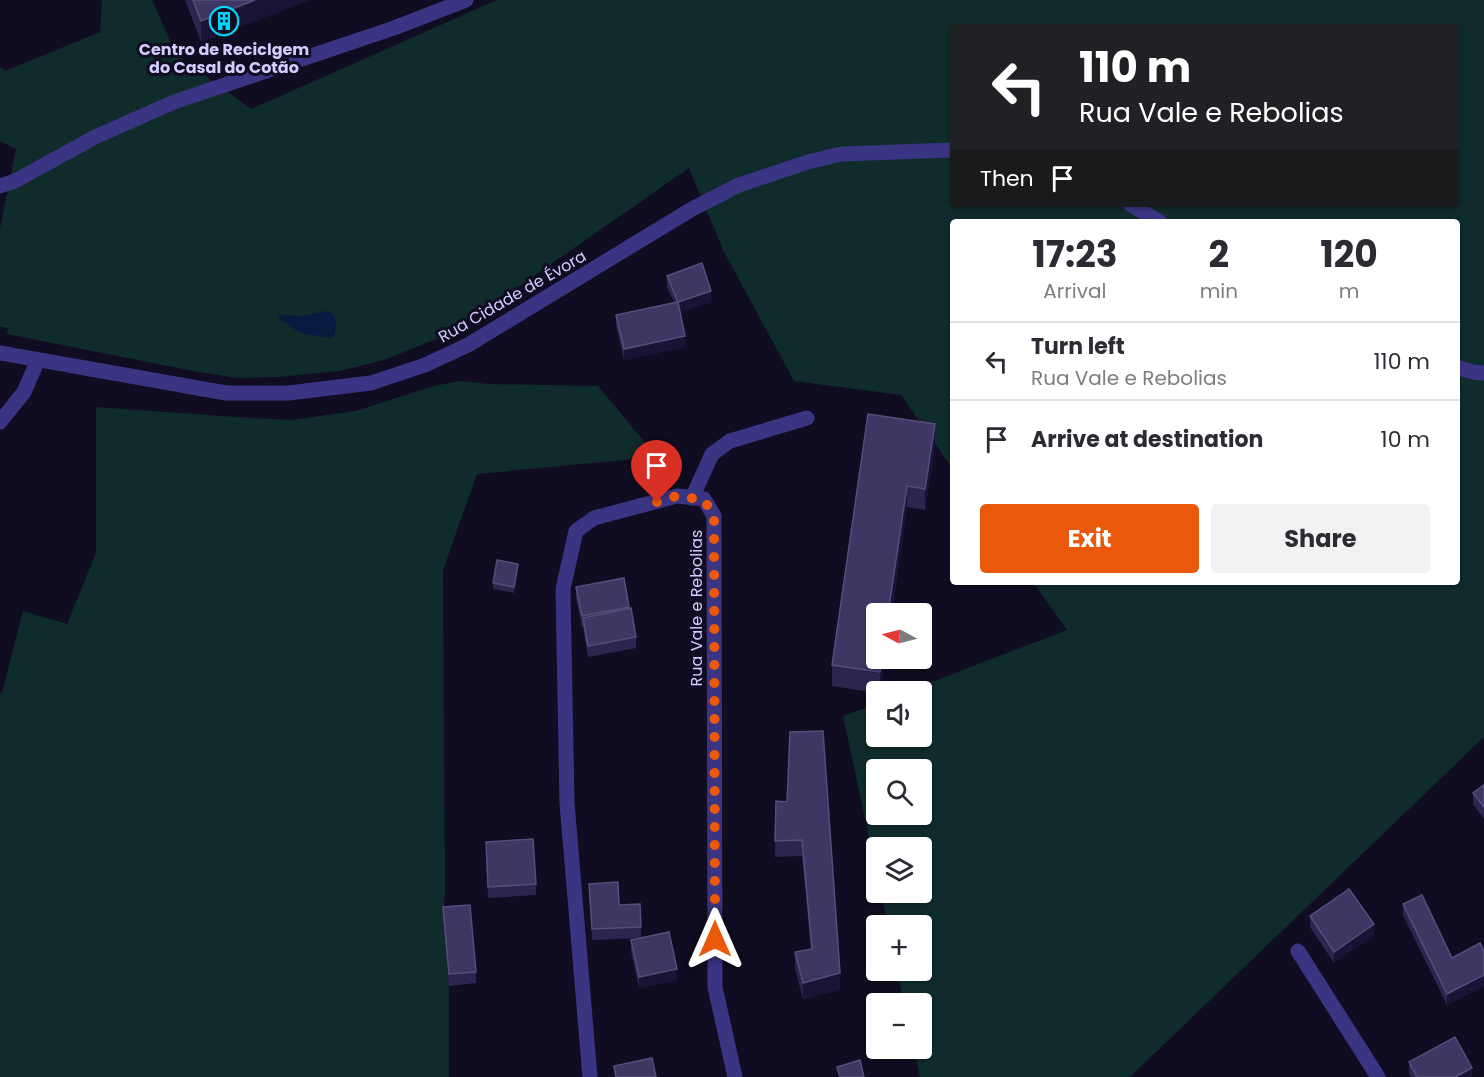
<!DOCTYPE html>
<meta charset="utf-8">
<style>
body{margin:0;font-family:Poppins,sans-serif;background:#f2f2f3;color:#2b2b33;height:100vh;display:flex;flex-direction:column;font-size:22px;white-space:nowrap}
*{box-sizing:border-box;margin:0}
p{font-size:20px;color:#7c7c81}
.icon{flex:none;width:33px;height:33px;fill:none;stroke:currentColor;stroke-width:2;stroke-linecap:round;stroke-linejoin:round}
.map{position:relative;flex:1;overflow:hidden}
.drawer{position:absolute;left:950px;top:219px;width:510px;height:366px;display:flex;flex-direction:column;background:#fff;border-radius:6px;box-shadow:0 2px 4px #0004}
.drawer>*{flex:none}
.guide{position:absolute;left:950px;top:24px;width:510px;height:183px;border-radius:6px;box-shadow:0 2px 4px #0004;background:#202124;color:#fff;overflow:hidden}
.needle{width:39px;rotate:277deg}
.tools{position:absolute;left:866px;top:603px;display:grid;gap:12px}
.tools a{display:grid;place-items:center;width:66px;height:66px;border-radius:6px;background:#fff;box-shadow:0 2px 4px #0004;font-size:30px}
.pin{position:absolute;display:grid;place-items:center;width:51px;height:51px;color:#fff;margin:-62px -26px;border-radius:50% 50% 50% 0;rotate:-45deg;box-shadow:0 0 6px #0007}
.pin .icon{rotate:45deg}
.me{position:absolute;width:66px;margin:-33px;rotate:0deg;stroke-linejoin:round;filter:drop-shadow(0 0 4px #0008)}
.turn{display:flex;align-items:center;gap:21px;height:126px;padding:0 30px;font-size:27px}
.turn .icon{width:78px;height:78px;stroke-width:2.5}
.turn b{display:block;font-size:42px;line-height:51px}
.then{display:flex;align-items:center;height:57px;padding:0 30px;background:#0003;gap:12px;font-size:22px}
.eta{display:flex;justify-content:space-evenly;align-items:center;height:102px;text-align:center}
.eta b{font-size:36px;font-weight:700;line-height:42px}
.action{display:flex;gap:12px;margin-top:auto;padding:12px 30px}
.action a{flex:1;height:69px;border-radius:6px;background:#ea580c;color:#fff;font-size:24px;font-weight:700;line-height:69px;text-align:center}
.action a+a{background:#f2f2f3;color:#2b2b33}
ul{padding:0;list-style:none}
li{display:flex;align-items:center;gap:18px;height:78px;padding:0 30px;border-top:2px solid #e1e1e2}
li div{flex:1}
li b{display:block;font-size:22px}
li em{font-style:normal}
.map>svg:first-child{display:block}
</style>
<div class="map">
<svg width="1484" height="1077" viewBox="0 0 1484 1077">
<rect width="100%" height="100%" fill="#100c21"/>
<g fill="#0f2b2b" fill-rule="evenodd">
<path d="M102,0H152L176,54L251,109L497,0H1484V737L1130,1077H920L914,1049L921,1048V1004L904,1003L897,971L921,970V926L888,925L881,893L921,892V848H876V870L843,716L876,704V736H921V692L908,691L1067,630L1033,582H1456V222H952V468L901,395L794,381L723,250L689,168L501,299L441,337L384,360L340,371L278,377L237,378L198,372L7,334L8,328L0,327V228L16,149L0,141V67L5,71L100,32ZM952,27H1456V204H952ZM876,770H921V814H876Z"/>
<path d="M461,381L489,384L598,386L657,457L477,474L443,570L445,891L443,919L449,986V1077H0V693H2L23,611L67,624L96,553V407L236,417L291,420L356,411L433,386Z"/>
</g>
<path fill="#071a3f" d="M327,311C338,315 337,329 333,338L300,333L278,317L280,315L304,316Z"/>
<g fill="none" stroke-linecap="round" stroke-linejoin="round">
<g stroke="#3a3582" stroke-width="15">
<path d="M0,186L15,181L95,137L174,102L394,28L466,0"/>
<path d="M1130,204L1160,222"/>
<path d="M0,353L226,393H289L371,383L425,365L468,345L692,209L739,185L808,162L841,154L952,150"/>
<path d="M1456,367L1473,372L1484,373"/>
<path d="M0,422L24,392L38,360"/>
<path d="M692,498L712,454L730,441L807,418"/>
<path d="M1298,951L1378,1077"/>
<path d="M590,1077L567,803L563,589L576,531L594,518L677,496L704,499L714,516L715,987L735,1077"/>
</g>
</g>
<g fill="#2d2450">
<path d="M185,0H309L201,42Z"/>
<path d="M667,276L711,302L680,312L685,347L624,360L616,326V315L674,302L667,287Z"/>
<path d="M868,414L935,445L925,510L907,507L880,692H876V693L832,686V665Z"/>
<path d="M518,569L514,593L493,589V583Z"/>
<path d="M624,578L629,609L636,637V648L588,657L583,627H582L576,599V587Z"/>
<path d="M790,732L840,990L803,999L795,968V952L811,949L802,856L775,857L776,801L787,802Z"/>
<path d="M1484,785V819L1473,804V793Z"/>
<path d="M486,842L536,884V895L488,898Z"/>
<path d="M589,884L619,905L641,927V938L592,940Z"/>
<path d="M1403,904L1452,958L1484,951V986L1447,1005L1403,915Z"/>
<path d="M443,907L476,972V983L449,986L443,919Z"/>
<path d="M1310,916L1374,935L1334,963L1310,927Z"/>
<path d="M631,940L677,980L639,988L631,951Z"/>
<path d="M1409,1062L1472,1077H1411L1409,1073Z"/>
</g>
<g fill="#1a1335">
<path d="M255,0H309L201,42V21Z"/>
<path d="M711,291V302L678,313V302Z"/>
<path d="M685,336V347L624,360V349Z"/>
<path d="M935,424V445L925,510V489Z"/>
<path d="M907,486V507L891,614H888Z"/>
<path d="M518,564V569L514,593V587Z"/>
<path d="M882,658H885L880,692V672Z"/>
<path d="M1374,924V935L1334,963V952Z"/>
<path d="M677,969V980L639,988V977Z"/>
<path d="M840,973V990L803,999V983Z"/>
<path d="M1484,975V986L1447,1005V994Z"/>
<path d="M1472,1068V1077H1455Z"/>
</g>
<g fill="#3f3663" stroke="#564d7b" stroke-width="1.5">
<path d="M193,0H255L201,21Z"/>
<path d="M702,263L711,291L678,302L667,276Z"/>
<path d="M678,302L685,336L624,349L616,315Z"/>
<path d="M868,414L935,424L925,489L907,486L888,614H876V658H882L880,672L832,665Z"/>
<path d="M497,560L518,564L514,587L493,583Z"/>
<path d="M624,578L629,607L582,616L576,587Z"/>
<path d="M631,608L636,637L588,646L583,618Z"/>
<path d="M823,731L840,973L803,983L795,952L812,949L802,840L775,841L776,801L787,802L790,732Z"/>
<path d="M1484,785V807L1473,793Z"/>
<path d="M533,839L536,884L488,887L486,842Z"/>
<path d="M618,882L619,905L640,904L641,927L592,929L589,884Z"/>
<path d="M1349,889L1374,924L1334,952L1310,916Z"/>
<path d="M1422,895L1452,958L1480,943L1484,951V975L1447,994L1403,904Z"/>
<path d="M470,905L476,972L449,974L443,907Z"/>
<path d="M669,932L677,969L639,977L631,940Z"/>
<path d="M1455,1037L1472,1068L1455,1077H1417L1409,1062Z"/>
<path d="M652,1058L656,1077H616L614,1066Z"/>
<path d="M860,1060L864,1077H840L837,1067Z"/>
</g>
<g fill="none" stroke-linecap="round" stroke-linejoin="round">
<path stroke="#ea580c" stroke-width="10" stroke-dasharray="0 18" d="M657,502L677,496L704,500L714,516L715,939"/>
</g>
<defs>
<g id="building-ring" transform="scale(1.5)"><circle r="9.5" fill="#100c21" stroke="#00d7f7" stroke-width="1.5"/><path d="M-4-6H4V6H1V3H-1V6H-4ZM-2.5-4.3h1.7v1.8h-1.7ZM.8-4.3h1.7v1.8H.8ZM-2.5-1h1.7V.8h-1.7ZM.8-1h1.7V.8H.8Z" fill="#00d7f7"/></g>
</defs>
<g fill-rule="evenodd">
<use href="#building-ring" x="224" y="21"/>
</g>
<g text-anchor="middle" stroke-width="6" stroke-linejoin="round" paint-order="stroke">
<g font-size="16" font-weight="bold" fill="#d3ccff" stroke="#100c21">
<text x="224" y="55">Centro de Reciclgem<tspan x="224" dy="18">do Casal do Cotão</tspan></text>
</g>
<g font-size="16" fill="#d3ccff" stroke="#100c21">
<text transform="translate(512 296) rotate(-30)" y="6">Rua Cidade de Évora</text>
<text transform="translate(696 608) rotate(-90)" y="6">Rua Vale e Rebolias</text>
</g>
</g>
</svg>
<div class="tools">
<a><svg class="needle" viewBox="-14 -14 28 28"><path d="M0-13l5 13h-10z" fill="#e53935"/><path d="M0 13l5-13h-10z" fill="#7c7c81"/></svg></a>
<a><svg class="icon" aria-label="sound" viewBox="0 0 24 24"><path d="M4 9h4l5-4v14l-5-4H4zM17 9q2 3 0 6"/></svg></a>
<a><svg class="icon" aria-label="search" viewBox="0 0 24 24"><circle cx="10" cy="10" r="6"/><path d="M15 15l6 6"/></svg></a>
<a><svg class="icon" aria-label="layers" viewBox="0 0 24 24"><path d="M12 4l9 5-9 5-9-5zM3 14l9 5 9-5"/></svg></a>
<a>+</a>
<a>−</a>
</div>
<div class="pin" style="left:657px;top:502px;background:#d93025"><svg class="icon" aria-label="arrive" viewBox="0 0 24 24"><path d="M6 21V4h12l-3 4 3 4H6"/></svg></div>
<svg class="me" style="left:715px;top:939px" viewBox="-20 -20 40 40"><path d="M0-17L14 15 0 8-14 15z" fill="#ea580c" stroke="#fff" stroke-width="4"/></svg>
<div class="guide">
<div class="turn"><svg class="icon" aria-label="left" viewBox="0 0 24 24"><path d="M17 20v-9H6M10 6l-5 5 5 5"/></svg><div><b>110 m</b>Rua Vale e Rebolias</div></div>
<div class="then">Then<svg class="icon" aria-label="arrive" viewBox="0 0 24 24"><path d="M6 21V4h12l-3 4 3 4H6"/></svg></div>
</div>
<section class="drawer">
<div class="eta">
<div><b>17:23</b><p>Arrival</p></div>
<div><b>2</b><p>min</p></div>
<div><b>120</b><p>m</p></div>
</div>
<ul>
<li><svg class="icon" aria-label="left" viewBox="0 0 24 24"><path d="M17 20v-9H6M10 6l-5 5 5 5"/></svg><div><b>Turn left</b><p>Rua Vale e Rebolias</p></div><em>110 m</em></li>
<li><svg class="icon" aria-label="arrive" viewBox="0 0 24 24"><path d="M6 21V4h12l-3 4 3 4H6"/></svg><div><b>Arrive at destination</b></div><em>10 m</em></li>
</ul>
<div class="action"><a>Exit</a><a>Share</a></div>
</section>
</div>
